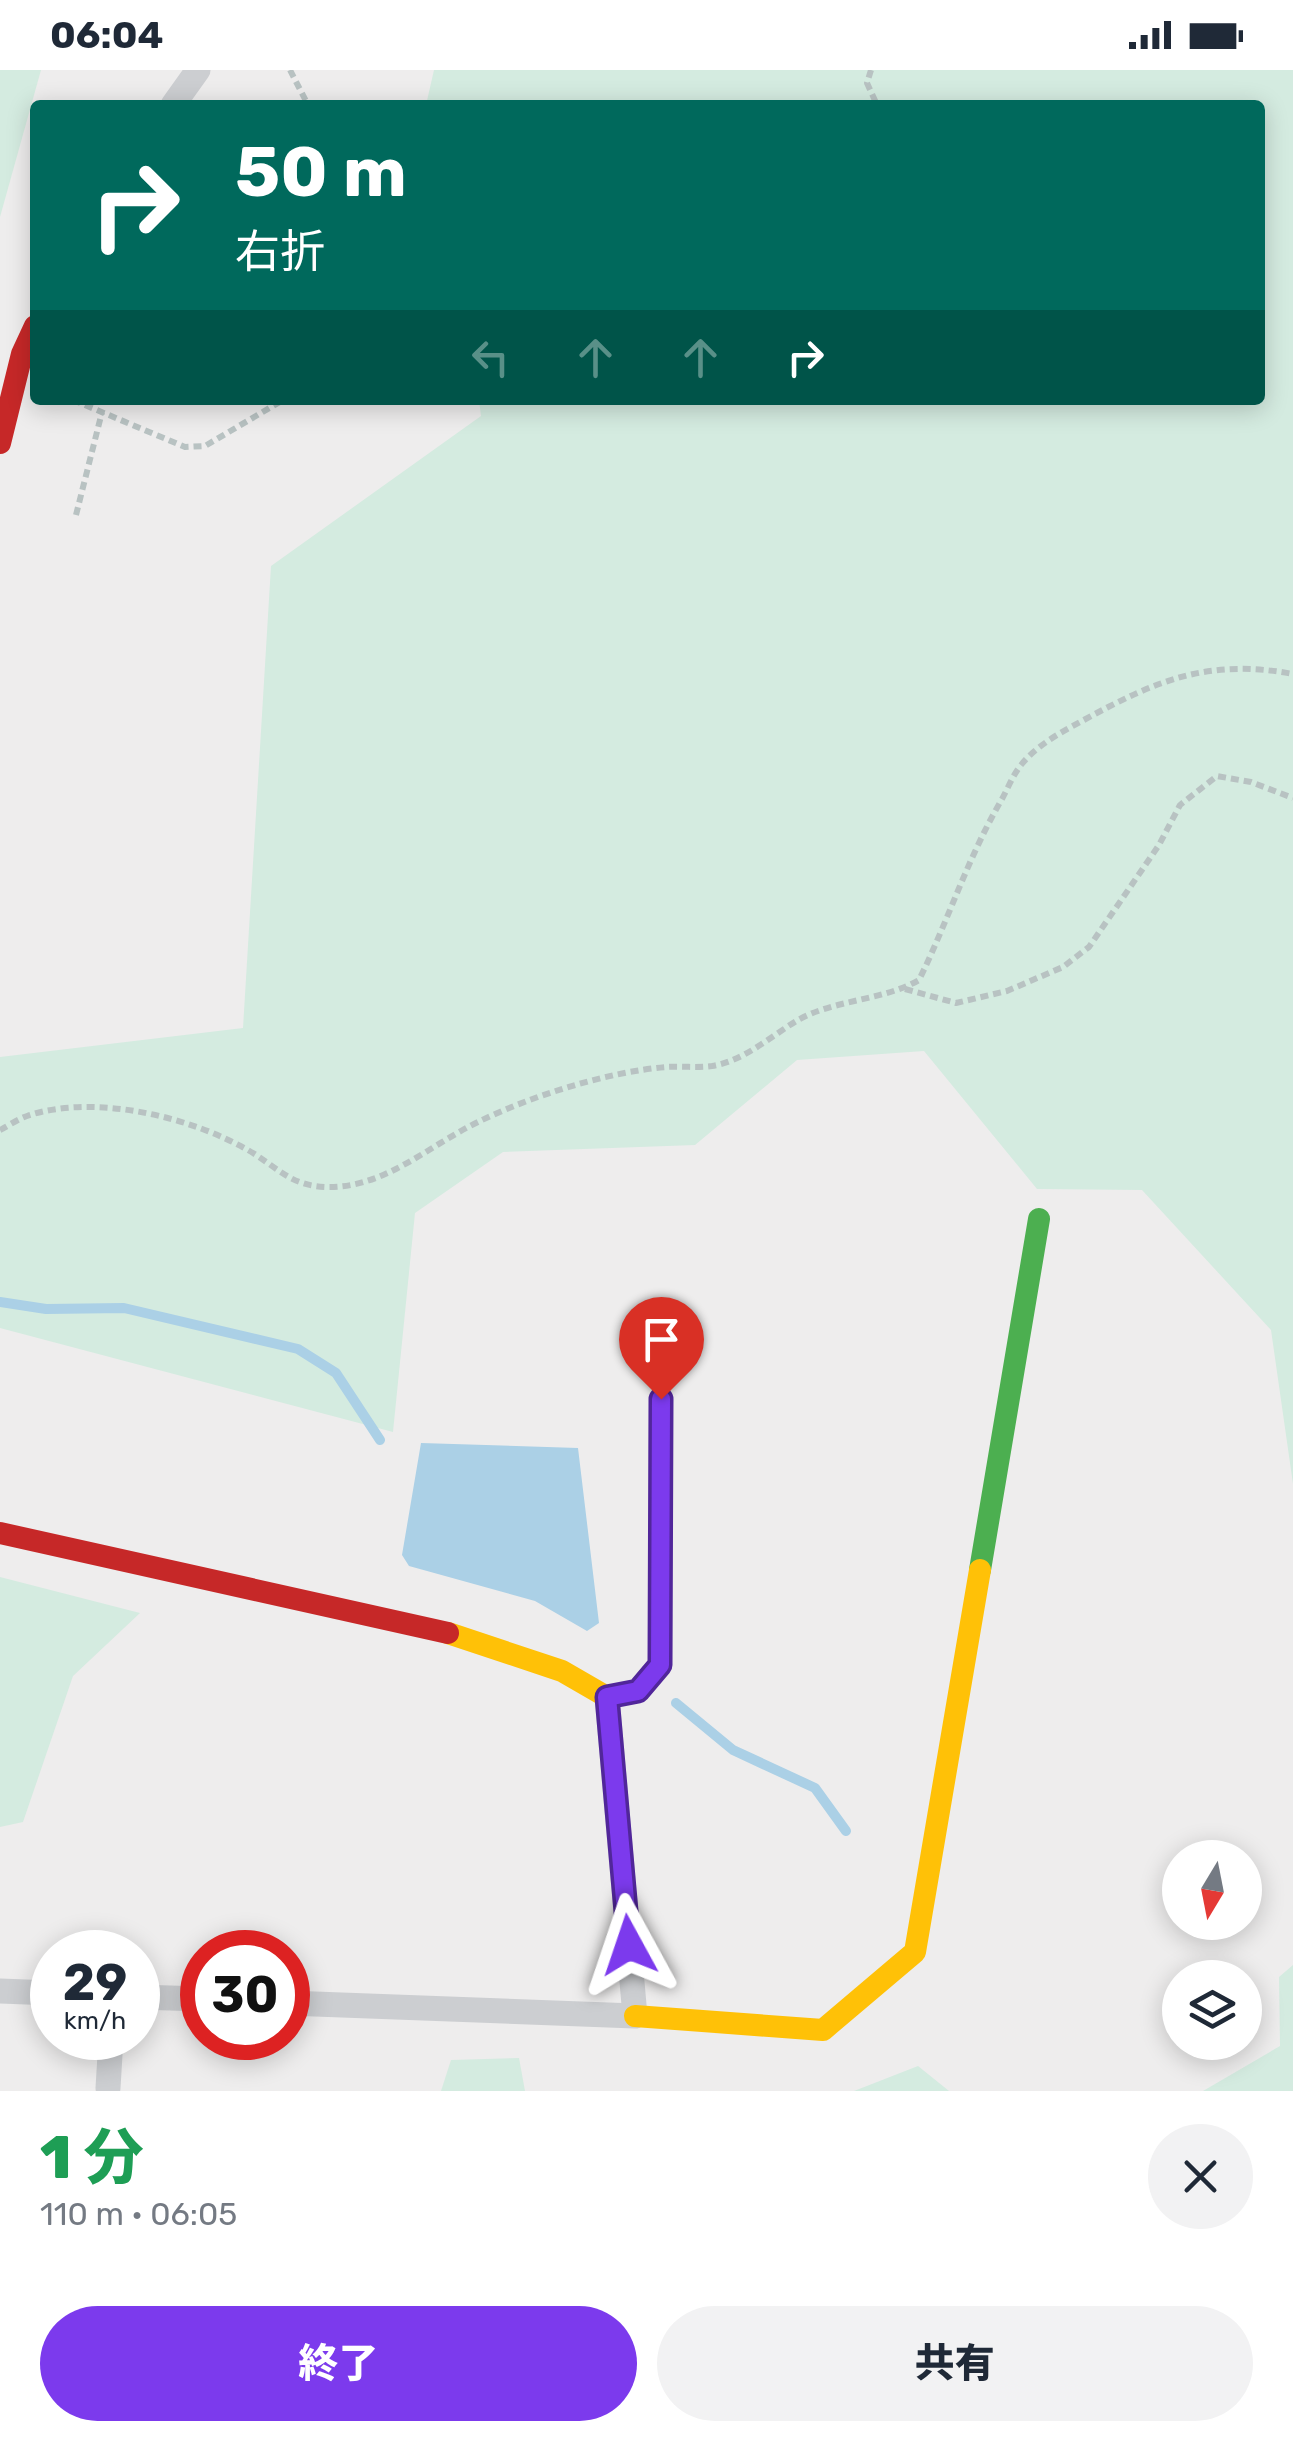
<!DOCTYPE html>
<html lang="ja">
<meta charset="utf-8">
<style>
body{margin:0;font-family:Rubik,"Noto Sans JP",sans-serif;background:#f2f2f3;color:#1f2937;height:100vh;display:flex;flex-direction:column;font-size:38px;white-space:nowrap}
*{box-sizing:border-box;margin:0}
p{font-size:32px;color:#747a83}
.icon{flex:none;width:55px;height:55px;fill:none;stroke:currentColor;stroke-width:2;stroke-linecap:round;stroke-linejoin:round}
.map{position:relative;height:2021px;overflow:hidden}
.panel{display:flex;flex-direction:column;background:#fff;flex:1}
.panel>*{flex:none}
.hud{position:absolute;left:30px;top:30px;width:1235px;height:305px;border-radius:10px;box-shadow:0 5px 25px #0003;background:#00695c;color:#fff;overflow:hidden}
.needle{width:65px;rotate:190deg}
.controls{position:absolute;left:1162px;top:1770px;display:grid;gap:20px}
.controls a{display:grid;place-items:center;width:100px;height:100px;border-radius:50%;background:#fff;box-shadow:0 5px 25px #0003;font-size:50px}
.speed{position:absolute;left:30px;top:1860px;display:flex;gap:20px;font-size:50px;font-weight:700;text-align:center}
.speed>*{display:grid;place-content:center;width:130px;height:130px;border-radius:50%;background:#fff;box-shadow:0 5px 25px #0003;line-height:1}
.speed small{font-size:25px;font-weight:400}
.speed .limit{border:15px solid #d22;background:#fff;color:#111}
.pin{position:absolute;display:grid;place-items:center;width:85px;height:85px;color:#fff;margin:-102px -42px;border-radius:50% 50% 50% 0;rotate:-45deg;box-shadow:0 0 10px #0007}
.pin .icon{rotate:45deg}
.me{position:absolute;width:110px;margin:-55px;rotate:355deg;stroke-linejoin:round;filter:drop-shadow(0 0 8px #0008)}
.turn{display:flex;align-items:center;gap:35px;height:210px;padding:0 40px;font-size:45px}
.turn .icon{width:130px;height:130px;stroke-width:2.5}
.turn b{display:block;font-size:70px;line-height:85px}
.lanes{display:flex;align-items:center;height:95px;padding:0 40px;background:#0003;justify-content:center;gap:50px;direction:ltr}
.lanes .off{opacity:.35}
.round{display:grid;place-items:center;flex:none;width:105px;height:105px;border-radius:52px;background:#f2f2f3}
.head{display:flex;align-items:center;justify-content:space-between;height:170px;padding:0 40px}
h1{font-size:60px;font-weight:800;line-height:75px;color:#1e9e55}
.primary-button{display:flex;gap:20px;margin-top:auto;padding:20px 40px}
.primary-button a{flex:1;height:115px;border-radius:60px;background:#7c3aed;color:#fff;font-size:40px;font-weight:800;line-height:115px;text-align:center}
.primary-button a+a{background:#f2f2f3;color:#1f2937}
.status{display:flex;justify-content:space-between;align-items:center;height:70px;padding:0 50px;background:#fff;direction:ltr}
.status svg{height:28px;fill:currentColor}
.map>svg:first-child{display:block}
</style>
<div class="status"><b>06:04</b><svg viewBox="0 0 49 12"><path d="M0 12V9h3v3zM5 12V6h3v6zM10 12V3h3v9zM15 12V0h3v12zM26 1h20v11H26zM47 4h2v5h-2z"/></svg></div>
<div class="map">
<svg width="1293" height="2021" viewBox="0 0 1293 2021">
<rect width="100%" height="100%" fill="#eeeded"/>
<g fill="#d4ebe0">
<path d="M0,0H41L0,147Z"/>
<path d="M434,0H1293V1414L1271,1260L1142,1120L1037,1119L924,981L797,990L695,1075L503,1082L415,1143L393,1362L0,1258V987L243,958L271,496L481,346L479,330H1260V35H426Z"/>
<path d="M0,1507L140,1543L73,1606L23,1752L0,1757Z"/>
<path d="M1293,1895V2021H1203L1280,1976L1279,1907Z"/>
<path d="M519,1988L525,2021H441L451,1990Z"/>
<path d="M918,1996L949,2021H854Z"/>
</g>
<path fill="#abd0e6" d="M421,1373L578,1378L599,1553L587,1561L535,1531L409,1496L402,1485Z"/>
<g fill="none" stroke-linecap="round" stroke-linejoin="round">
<g stroke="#abd0e6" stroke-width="10">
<path d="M0,1232L46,1239L124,1238L298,1279L336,1303L380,1370"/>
<path d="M676,1633L733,1680L815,1718L846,1761"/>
</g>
<g stroke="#b8c2c2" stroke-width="6" stroke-dasharray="8 5" stroke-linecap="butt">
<path d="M290,0L308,35"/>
<path d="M871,0L867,13L877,35"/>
<path d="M73,330L185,377L205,376L283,330"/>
<path d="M76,445L102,342"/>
<path d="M905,919L956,933L1007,921L1063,897L1089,877L1159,775L1180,735L1217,706L1251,712L1293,728"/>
<path d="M0,1060C8,1056 18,1049 27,1046C94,1023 193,1047 253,1083C280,1100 292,1116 327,1117C385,1118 428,1076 478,1052C531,1026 607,1002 666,997C681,996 697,998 712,996C744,991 771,966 798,950C836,929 882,931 919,910C949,849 967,789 1002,729C1008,718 1013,705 1021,695C1036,676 1061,662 1082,651C1155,611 1208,588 1293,604"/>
</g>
<g stroke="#ccced1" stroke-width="25">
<path d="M173,35L198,0"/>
<path d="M0,1921L52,1923"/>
<path d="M138,1927L202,1929"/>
<path d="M288,1933L635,1946L607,1627"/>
<path d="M108,2018L111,1968"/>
</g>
<path stroke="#4caf50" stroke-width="22" d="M980,1500L1039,1149"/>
<g stroke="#ffc107" stroke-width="22">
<path d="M448,1563L562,1601L607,1627L638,1621L660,1595L661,1329"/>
<path d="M635,1946L823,1960L915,1882L980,1500"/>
</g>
<g stroke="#c62828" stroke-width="22">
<path d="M0,373L22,284L35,256"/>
<path d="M0,1463L448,1563"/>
</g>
</g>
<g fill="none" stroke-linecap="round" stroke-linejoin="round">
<g stroke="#51269a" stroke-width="25">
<path id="route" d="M629,1875L607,1627L638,1621L660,1595L661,1329"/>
</g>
<use href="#route" stroke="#7c3aed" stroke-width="18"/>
</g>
</svg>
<div class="controls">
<a><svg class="needle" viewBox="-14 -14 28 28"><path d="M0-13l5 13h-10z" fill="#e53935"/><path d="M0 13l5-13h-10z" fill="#747a83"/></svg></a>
<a><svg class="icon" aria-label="layers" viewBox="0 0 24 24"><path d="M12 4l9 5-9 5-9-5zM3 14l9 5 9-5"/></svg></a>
</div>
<div class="speed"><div>29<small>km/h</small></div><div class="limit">30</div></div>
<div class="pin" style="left:661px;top:1329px;background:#d93025"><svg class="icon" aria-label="arrive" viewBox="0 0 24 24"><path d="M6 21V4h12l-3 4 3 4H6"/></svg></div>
<svg class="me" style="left:629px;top:1875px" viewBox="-20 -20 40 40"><path d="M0-17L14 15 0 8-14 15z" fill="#7c3aed" stroke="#fff" stroke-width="4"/></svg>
<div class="hud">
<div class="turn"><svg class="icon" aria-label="right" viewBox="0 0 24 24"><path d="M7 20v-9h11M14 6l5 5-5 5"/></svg><div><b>50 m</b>右折</div></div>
<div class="lanes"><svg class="icon off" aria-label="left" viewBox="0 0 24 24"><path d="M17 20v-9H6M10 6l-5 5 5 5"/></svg><svg class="icon off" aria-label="ahead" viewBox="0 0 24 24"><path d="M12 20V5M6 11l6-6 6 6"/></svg><svg class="icon off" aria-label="ahead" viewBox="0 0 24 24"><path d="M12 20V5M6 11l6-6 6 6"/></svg><svg class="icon" aria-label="right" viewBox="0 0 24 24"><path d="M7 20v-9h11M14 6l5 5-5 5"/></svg></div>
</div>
</div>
<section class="panel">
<div class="head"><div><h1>1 分</h1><p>110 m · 06:05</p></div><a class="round"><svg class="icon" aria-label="close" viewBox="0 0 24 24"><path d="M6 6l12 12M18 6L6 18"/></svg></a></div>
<div class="primary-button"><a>終了</a><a>共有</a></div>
</section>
